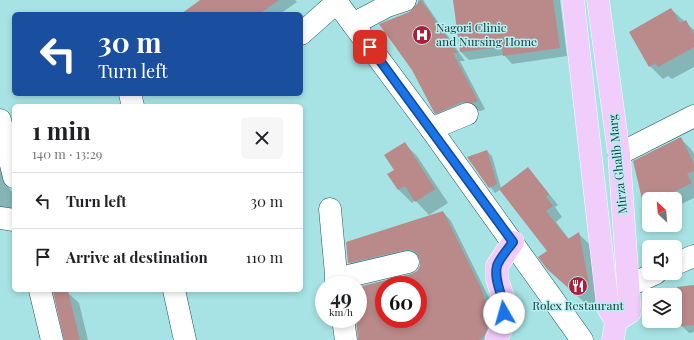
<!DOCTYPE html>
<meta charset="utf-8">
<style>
body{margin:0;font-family:"Playfair Display",serif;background:#f6f6f6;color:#202124;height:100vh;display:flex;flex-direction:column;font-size:15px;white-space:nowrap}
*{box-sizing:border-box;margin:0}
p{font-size:13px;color:#757577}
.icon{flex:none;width:22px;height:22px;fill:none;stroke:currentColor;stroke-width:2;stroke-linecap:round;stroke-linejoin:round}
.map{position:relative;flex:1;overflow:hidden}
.details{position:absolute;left:12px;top:104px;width:291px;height:188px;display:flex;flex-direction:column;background:#fff;border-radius:6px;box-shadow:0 2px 6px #0003}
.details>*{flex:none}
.banner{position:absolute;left:12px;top:12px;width:291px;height:84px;border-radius:6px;box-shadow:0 2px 6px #0003;background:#1a4fa0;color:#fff;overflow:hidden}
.needle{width:26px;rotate:334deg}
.fabs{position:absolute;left:642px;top:192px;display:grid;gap:8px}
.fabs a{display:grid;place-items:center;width:40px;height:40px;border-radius:6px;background:#fff;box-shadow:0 2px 6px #0003;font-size:20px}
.speed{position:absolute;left:315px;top:276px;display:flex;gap:8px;font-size:20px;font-weight:700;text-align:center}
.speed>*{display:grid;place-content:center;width:52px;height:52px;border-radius:50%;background:#fff;box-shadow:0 2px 6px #0003;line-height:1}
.speed small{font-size:10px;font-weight:400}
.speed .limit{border:6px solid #d22;background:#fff;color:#111}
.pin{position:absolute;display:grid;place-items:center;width:34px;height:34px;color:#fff;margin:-17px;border-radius:8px;box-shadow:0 2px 6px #0006}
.me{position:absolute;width:44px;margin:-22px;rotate:353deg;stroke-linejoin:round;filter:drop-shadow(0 0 3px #0008)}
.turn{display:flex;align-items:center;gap:14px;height:84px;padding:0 20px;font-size:18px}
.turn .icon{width:52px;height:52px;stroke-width:2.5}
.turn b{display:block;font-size:28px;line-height:34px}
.round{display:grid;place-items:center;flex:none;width:42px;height:42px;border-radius:6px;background:#f6f6f6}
.headline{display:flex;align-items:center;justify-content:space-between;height:68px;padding:0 20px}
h1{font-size:24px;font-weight:700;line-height:30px}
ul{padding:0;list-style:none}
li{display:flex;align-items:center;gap:12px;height:56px;padding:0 20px;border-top:1px solid #e0e0e0}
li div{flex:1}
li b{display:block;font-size:15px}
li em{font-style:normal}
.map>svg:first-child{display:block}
</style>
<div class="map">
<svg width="694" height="340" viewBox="0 0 694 340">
<rect width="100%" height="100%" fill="#a7e3e4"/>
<g fill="#0003" fill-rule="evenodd">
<path d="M202,0H295L297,2L280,14H187Z"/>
<path d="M418,0H423L465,61H460L485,109L481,111L471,110L444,121L436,113L410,13L418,3Z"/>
<path d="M454,0H560L567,56L512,64L504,55L469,60L461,52Z"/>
<path d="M671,9L694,30V67L672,79L668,76L663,79L650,66Z"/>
<path d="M680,138L691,149L694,154V198L675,207V199H649V211L644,206L634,161Z"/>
<path d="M404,143L417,156L448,203L429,215L415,200L412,203L399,190L395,170Z"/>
<path d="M0,147L10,190L14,194V213L0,212Z"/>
<path d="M487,151L492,156L501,188L528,168L558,205L555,207L562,217L556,222L569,239L579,234L589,244L599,295L598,299L591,305L586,304L547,268L549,251L501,189L495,193L468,158Z"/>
<path d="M443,212L451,221L490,300L496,322L495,340H359L357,319H358V288L412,275L418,272L421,266V258H415L357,271L349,263L347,243ZM384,285H418V319H384Z"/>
<path d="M694,286V332L689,333L682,326Z"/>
<path d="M67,292L79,303L88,340H65Z"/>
</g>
<g fill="#ba8989" fill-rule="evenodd">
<path d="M200,0H279L259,14H181Z"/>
<path d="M421,0L458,53H453L478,101L473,103L462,102L435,114L412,70L379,24L409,12Z"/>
<path d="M453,0H553L560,48L503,56L502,47L460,52Z"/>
<path d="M671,8L680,23L686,20L694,35V47L658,67L655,63L649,67L629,32Z"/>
<path d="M681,137L694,164V171L687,174L692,183L659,199H642L633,161Z"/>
<path d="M405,142L435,189L415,202L405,186L398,190L387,174L394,170L384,155Z"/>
<path d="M487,150L497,184L489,188L467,157Z"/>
<path d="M528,167L549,194L546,197L553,206L546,211L568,239L579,232L589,284L585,293L575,294L547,269L538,257L547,251L499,189Z"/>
<path d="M443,211L482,290L488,312L487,329L484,336L479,340H358L356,319H358V287L411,274L417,271L420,266V260L417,253L412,250H406L348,263L346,242ZM384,285H418V319H384Z"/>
<path d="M694,285V325L681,326L677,287Z"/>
<path d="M68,291L80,340H64L53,292Z"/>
</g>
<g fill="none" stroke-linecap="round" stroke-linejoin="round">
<g stroke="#1d595b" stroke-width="23">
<g id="minor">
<path d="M335,0L431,129L582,340"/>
<path d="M353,24L387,6L405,0"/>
<path d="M301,34L337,2"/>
<path d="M130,94L133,106"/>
<path d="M0,120L14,177"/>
<path d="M431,129L467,114"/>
<path d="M619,154L694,116"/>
<path d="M330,209L337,285"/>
<path d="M0,218L14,220"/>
<path d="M675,264L694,256"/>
<path d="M336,279L408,262"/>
<path d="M628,286L656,273"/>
<path d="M40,290L52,340"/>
<path d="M174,290L185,340"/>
<path d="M343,319L346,340"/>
</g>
</g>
<g stroke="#fff" stroke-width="23">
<g id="major">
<path d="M573,0L608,308L616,321L613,340"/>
<path d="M598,0L619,154L630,312L616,321"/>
<path d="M496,340L504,323L505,303L497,279V266L513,242"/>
</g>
</g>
<use href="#minor" stroke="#fff" stroke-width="22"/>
<use href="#major" stroke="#f0cdfb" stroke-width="22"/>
</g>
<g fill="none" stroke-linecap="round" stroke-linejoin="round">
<g stroke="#114b97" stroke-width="10">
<path id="route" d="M370,47L513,242C508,249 499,259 497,266C493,281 505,298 504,313"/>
</g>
<use href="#route" stroke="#1a73e8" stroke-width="7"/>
</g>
<defs>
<g id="hospital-disc" transform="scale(1)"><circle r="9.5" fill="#b01d39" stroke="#b4f0f1"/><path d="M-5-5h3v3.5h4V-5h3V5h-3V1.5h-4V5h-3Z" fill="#fff"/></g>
<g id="restaurant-disc" transform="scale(1)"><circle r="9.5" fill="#b01d39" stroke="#b4f0f1"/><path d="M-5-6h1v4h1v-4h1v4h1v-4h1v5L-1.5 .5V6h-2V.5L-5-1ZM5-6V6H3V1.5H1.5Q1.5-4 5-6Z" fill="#fff"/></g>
</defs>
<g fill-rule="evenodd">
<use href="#hospital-disc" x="422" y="35"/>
<use href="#restaurant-disc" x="578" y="286"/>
</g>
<g text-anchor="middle" stroke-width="3" stroke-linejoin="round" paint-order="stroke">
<g font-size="12" fill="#233b3c" stroke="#b4f0f1" text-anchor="start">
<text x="436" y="32">Nagori Clinic<tspan x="436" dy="14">and Nursing Home</tspan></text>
<text x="578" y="310" text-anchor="middle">Rolex Restaurant</text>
</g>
<g font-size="12" fill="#233b3c" stroke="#b4f0f1">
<text transform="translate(618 164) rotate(-96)" y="4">Mirza Ghalib Marg</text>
</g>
</g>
</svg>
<div class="fabs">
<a><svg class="needle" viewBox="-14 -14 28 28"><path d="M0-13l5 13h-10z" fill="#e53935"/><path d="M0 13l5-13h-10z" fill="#757577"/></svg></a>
<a><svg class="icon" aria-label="sound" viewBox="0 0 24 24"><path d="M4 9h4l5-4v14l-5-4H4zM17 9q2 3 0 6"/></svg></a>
<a><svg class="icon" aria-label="layers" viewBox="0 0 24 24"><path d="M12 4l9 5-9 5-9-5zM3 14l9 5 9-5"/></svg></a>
</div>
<div class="speed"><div>49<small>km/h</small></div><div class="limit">60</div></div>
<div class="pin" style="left:370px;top:47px;background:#d93025"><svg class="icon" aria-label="arrive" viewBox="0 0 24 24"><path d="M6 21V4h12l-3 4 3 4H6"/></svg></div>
<svg class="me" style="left:504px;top:313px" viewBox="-20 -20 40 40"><circle r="19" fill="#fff"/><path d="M0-13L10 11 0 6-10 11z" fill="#1a73e8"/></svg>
<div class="banner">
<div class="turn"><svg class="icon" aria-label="left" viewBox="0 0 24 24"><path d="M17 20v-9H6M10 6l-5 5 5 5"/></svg><div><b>30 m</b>Turn left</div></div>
</div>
<section class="details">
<div class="headline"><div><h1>1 min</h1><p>140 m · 13:29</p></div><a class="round"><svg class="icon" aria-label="close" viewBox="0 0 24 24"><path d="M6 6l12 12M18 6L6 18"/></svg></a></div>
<ul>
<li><svg class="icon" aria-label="left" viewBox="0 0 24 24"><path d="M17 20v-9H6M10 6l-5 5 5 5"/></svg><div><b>Turn left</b></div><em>30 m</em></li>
<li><svg class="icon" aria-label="arrive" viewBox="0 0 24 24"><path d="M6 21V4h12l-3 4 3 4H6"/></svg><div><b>Arrive at destination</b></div><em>110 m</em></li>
</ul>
</section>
</div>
